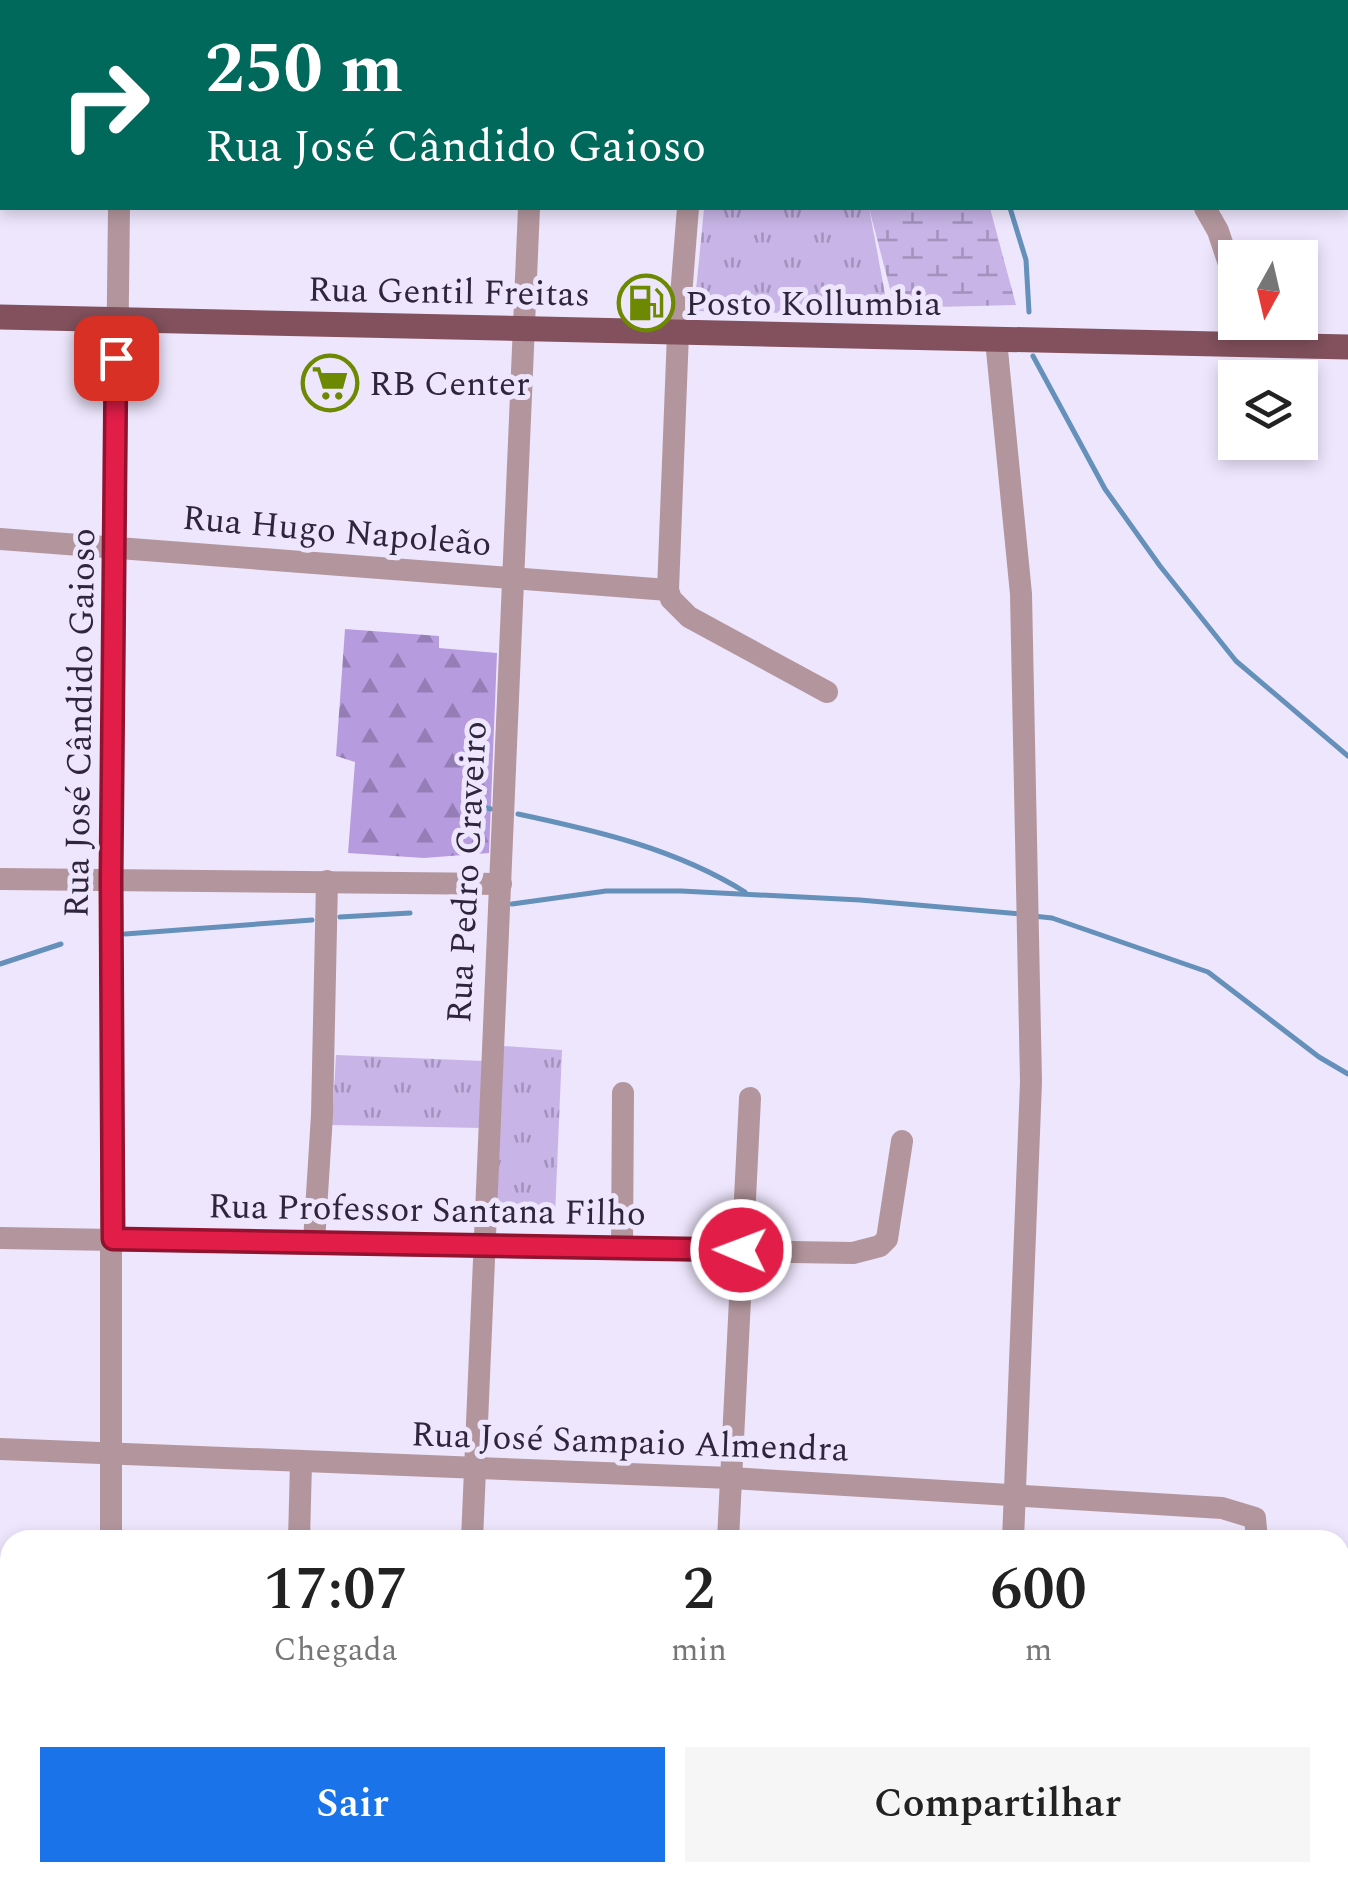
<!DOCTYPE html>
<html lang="pt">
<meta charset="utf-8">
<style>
body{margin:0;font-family:Spectral,serif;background:#f6f6f6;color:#222;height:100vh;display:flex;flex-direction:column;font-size:38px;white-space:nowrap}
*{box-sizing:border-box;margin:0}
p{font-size:32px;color:#767676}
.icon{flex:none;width:55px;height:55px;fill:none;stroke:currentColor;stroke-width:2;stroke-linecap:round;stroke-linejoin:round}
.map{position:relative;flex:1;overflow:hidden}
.side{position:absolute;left:0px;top:1530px;width:1350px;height:352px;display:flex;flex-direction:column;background:#fff;border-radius:30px 30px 0 0;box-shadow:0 5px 15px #0003}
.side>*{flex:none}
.top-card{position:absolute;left:0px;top:0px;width:1350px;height:210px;box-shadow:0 5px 15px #0003;background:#00695c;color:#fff;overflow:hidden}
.needle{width:65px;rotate:188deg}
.fabs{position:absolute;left:1218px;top:240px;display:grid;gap:20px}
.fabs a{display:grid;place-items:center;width:100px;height:100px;border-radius:0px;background:#fff;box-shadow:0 5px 15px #0003;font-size:50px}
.pin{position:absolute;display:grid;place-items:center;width:85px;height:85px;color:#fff;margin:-42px;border-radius:20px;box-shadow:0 5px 15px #0006}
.me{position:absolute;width:110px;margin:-55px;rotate:271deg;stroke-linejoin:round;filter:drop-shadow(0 0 8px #0008)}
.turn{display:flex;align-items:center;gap:35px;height:210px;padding:0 40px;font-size:45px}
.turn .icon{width:130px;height:130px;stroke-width:2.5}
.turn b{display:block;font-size:70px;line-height:85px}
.eta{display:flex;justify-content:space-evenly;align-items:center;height:170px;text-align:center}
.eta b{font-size:60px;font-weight:600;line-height:70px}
.button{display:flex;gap:20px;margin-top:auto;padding:20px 40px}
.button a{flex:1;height:115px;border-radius:0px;background:#1a73e8;color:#fff;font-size:40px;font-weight:600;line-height:115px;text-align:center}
.button a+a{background:#f6f6f6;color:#222}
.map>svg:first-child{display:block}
</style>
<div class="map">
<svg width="1348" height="1881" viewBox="0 0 1348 1881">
<defs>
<pattern id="grass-tufts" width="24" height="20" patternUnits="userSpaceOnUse" patternTransform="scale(2.5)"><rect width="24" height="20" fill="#c8b4e7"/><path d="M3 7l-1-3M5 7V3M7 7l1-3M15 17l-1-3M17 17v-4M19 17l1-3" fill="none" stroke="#a392bc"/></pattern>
<pattern id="forest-firs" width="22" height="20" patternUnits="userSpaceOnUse" patternTransform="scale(2.5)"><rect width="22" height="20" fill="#b79bdf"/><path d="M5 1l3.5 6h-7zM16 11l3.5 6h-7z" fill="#957eb6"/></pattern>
<pattern id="wetland-marsh" width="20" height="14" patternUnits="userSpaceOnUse" patternTransform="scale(2.5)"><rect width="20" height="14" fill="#c8b4e7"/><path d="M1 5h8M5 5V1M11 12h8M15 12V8" fill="none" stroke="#a392bc"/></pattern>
</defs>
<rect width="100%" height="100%" fill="#eee6fd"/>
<g fill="url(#grass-tufts)">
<path d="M869,208L889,315L694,311L704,209Z"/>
<path d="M503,1046L562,1050L555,1215L493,1214Z"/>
<path d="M336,1055L484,1061L482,1128L332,1125Z"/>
</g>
<path fill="url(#forest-firs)" d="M345,629L439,636V648L497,653L489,853L424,858L348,853L355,762L336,756Z"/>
<path fill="url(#wetland-marsh)" d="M869,208H990L1016,305L895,308Z"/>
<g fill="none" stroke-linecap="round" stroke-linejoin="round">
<g stroke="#6490ba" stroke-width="5">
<path d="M873,0L874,2"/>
<path d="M1010,208L1026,260L1029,312"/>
<path d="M1033,356L1105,489L1160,566L1236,661L1348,756"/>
<path d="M477,806L491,809"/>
<path d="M518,814C598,831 676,849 745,892"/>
<path d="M512,904L606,891H681L860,900L1022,914"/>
<path d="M1033,916L1052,918L1208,972L1319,1057L1348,1074"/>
<path d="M340,917L410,913"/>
<path d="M125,934L312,920"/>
<path d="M0,964L61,944"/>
</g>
<g stroke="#b3969d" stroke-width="22">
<path d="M115,0V2"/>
<path d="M227,0L228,2"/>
<path d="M414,0V2"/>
<path d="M1053,0L1055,2"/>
<path d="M186,2L189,0"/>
<path d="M548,2L555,0"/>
<path d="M699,2V0"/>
<path d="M1149,2L1151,0"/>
<path d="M0,141L2,146"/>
<path d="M0,167L2,165"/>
<path d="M688,208L678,333L668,590L671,599L689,617L827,692"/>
<path d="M1205,208L1218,231L1235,282"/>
<path d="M1249,322L1257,345"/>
<path d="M996,340L1021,594L1031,1082L1013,1540"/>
<path d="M0,539L668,590"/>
<path d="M0,879L501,884"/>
<path d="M0,1238L853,1253L880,1246L887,1239L902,1141"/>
<path d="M314,1242L322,1115L327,881"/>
<path d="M622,1247L623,1093"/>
<path d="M0,1449L731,1478L1222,1508L1255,1518L1257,1540"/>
<path d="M111,1540V880L119,208"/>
<path d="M299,1540L301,1463"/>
<path d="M472,1540L529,208"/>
<path d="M728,1540L750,1098"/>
<path d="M0,1753L10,1754"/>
<path d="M116,1872V1881"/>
<path d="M1286,1872L1289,1881"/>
<path d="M466,1881V1872"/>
<path d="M716,1881L717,1872"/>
<path d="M1002,1881V1872"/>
</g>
<path stroke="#82515d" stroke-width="25" d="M0,317L1348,347"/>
</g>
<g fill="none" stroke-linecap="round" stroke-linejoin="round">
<g stroke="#92132f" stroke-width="25">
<path id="route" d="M116,358L111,880L113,1239L741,1250"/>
</g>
<use href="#route" stroke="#e11d48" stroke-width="18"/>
</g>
<defs>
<g id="fuel-ring" transform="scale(2.875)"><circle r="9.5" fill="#eee6fd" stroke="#6d8901" stroke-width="1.5"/><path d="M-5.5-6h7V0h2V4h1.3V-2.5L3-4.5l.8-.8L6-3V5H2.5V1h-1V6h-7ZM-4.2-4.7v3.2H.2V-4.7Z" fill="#6d8901"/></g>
<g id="supermarket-ring" transform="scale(2.875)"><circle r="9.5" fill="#eee6fd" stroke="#6d8901" stroke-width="1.5"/><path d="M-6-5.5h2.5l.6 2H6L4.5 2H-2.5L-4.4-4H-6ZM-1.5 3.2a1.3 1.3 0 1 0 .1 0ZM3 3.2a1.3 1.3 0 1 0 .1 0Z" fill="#6d8901"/></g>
</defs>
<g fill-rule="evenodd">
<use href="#fuel-ring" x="646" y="303"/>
<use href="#supermarket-ring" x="330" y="383"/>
</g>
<g text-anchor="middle" stroke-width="10" stroke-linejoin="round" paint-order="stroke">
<g font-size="35" fill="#2f263b" stroke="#eee6fd">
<text transform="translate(449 291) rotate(1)" y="12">Rua Gentil Freitas</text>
<text transform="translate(337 530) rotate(5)" y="12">Rua Hugo Napoleão</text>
<text transform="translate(79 723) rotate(-89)" y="12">Rua José Cândido Gaioso</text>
<text transform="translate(466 872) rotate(-87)" y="12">Rua Pedro Craveiro</text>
<text transform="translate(427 1209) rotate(1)" y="12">Rua Professor Santana Filho</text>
<text transform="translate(630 1441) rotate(2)" y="12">Rua José Sampaio Almendra</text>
</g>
<g font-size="35" fill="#2f263b" stroke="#eee6fd" text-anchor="start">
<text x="685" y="315">Posto Kollumbia</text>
<text x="369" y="395">RB Center</text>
</g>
</g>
</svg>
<div class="fabs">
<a><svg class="needle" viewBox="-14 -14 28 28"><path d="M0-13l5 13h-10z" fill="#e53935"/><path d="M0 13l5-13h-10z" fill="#767676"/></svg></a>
<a><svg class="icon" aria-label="layers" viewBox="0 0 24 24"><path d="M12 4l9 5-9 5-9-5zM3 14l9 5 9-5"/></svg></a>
</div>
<div class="pin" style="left:116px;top:358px;background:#d93025"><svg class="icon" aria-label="arrive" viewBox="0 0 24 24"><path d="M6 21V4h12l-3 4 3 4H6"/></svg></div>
<svg class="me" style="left:741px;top:1250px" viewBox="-20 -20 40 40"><circle r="17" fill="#e11d48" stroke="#fff" stroke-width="3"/><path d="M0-11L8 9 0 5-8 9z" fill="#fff"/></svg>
<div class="top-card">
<div class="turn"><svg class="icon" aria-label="right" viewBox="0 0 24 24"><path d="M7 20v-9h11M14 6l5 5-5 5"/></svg><div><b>250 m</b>Rua José Cândido Gaioso</div></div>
</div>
<section class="side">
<div class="eta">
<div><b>17:07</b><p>Chegada</p></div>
<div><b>2</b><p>min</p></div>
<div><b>600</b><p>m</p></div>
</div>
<div class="button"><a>Sair</a><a>Compartilhar</a></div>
</section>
</div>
